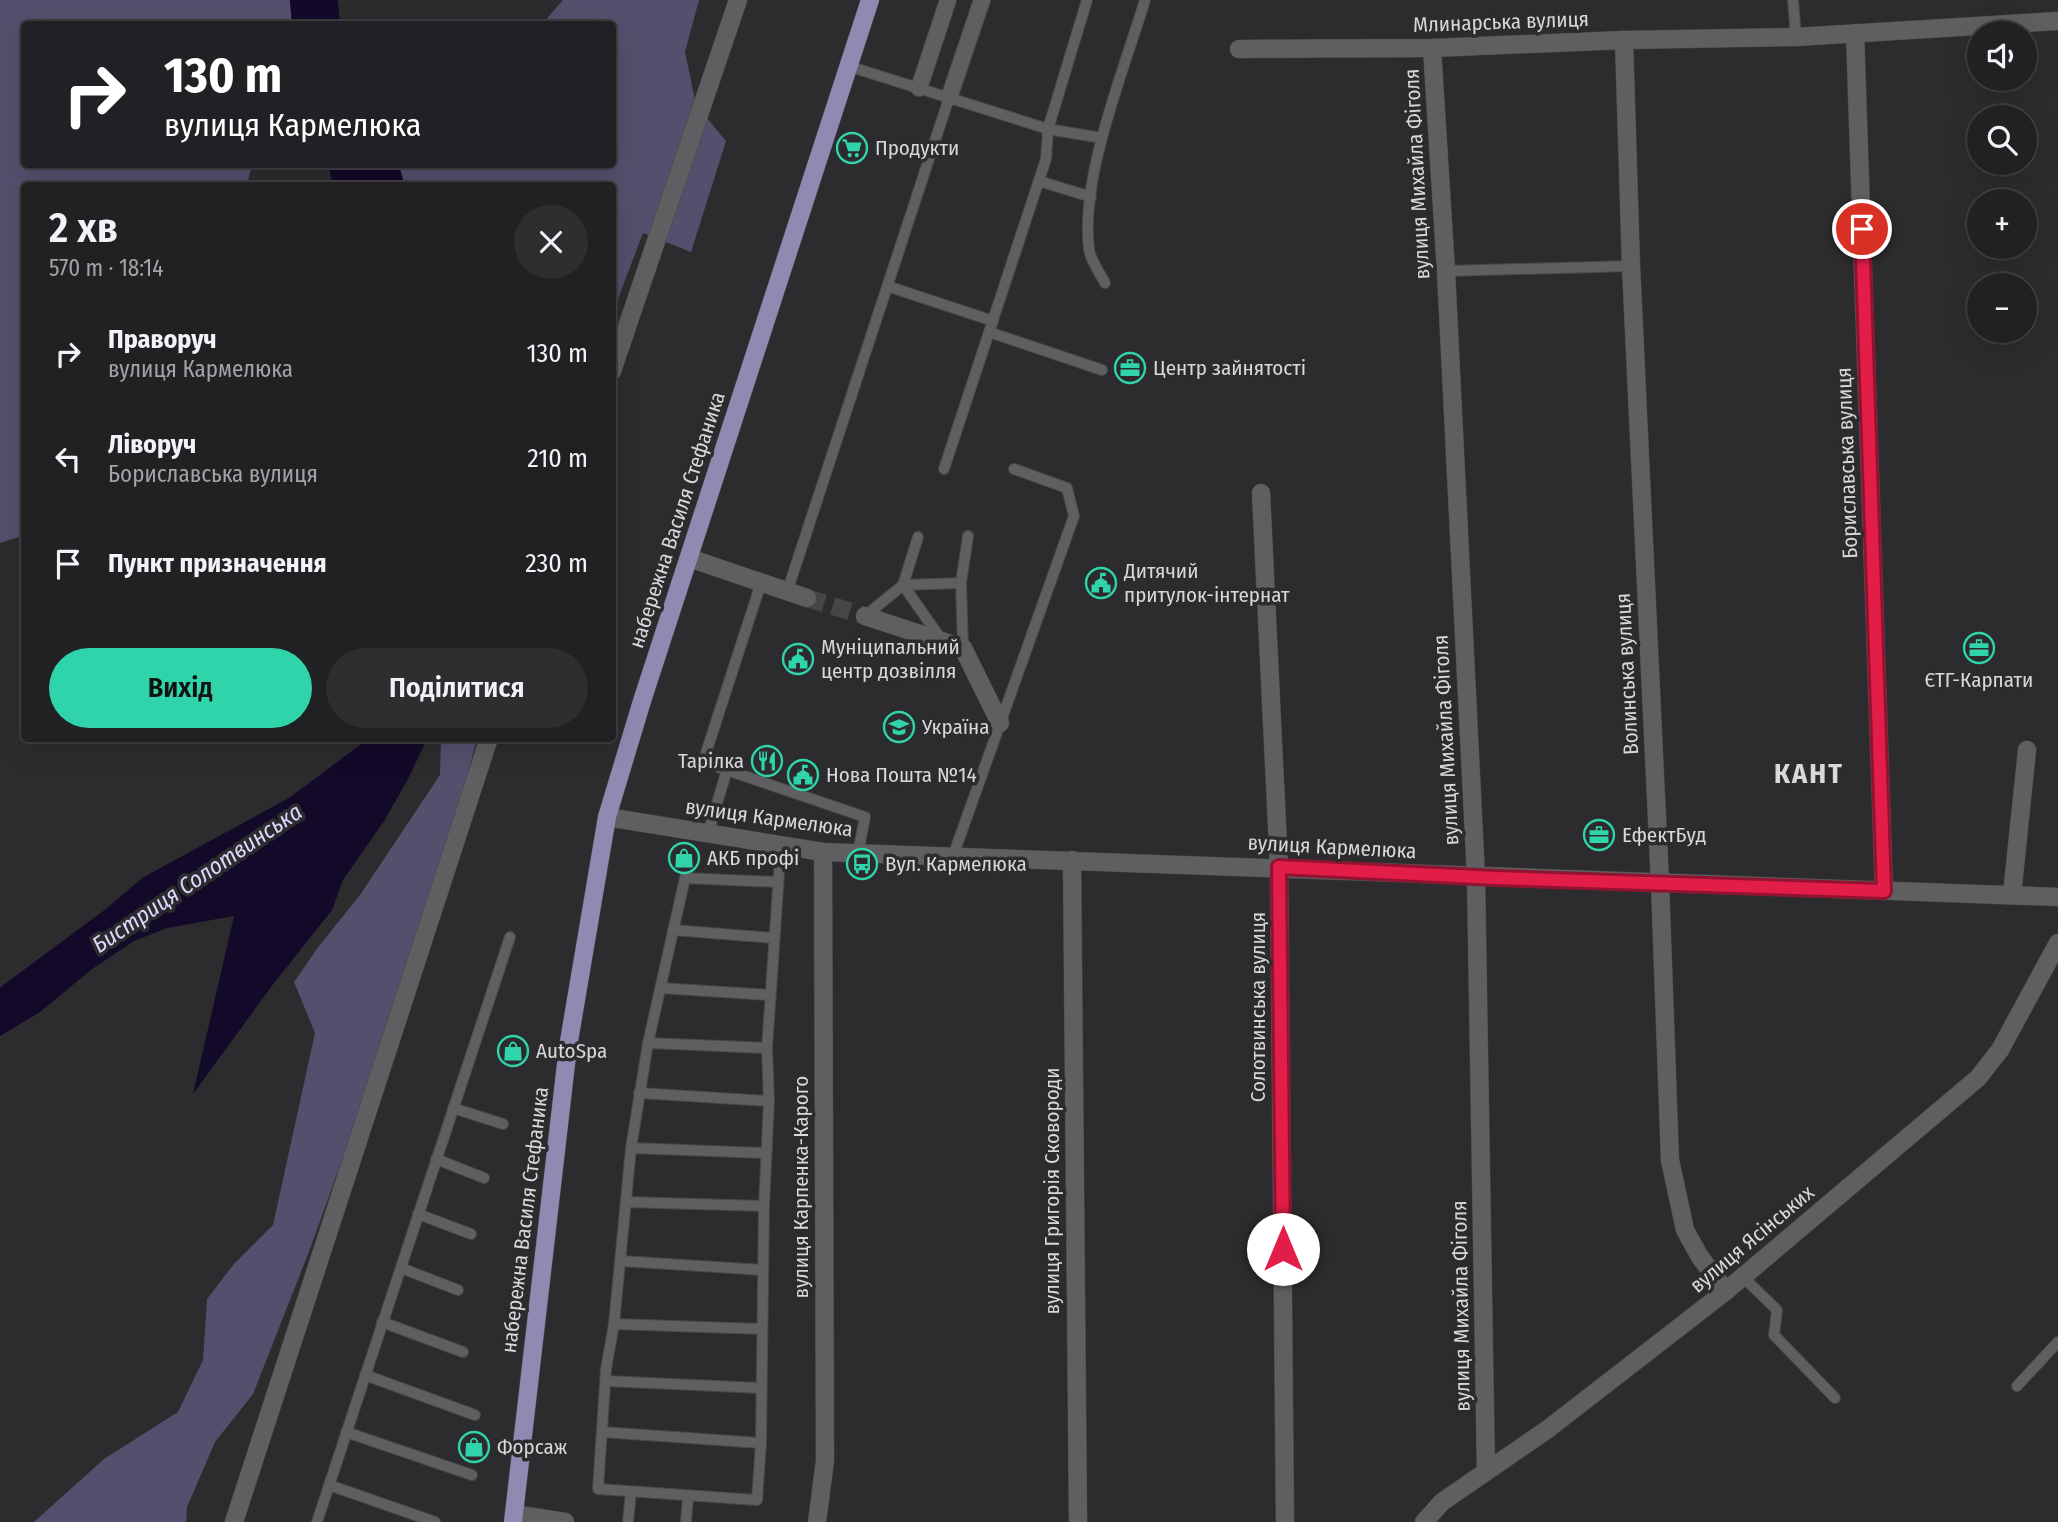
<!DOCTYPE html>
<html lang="uk">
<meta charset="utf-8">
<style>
body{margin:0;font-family:"Fira Sans Condensed",sans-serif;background:#2d2e30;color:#f1f3f6;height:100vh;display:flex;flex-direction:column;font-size:26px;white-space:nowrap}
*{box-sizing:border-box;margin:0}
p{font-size:23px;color:#a2a3a6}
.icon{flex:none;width:38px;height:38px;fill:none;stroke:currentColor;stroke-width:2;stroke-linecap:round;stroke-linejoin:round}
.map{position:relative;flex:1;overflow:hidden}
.drawer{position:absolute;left:21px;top:182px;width:595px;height:560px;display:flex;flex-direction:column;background:#212123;border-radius:7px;box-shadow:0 7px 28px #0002,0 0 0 2px #3e3e41}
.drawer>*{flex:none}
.guide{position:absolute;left:21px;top:21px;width:595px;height:147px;border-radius:7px;box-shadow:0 7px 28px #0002,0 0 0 2px #3e3e41;background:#202124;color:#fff;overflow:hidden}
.buttons{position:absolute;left:1967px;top:21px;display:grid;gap:14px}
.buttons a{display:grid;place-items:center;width:70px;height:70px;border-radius:50%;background:#212123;box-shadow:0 7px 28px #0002,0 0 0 2px #3e3e41;font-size:35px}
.pin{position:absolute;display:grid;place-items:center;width:60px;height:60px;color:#fff;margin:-30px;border:4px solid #fff;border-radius:50%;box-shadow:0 2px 7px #0007}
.me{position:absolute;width:77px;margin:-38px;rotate:0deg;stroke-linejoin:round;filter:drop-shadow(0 0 5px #0008)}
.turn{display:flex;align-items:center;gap:24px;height:147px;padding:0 28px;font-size:32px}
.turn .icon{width:91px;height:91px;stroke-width:2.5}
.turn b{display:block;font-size:49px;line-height:60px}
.round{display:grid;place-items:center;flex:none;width:74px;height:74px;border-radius:37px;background:#2d2e30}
.overview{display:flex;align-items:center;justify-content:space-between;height:119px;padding:0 28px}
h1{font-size:42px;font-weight:600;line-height:52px}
.primary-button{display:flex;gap:14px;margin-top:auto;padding:14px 28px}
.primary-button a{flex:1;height:80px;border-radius:42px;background:#30d4aa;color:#111;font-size:28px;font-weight:600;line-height:80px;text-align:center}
.primary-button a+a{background:#2d2e30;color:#f1f3f6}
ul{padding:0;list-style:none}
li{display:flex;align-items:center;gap:21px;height:105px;padding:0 28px}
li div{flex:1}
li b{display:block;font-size:26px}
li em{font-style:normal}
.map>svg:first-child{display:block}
</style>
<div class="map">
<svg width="2058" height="1522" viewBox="0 0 2058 1522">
<rect width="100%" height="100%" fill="#2c2c2f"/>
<g fill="#544f6c">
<path d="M0,0H290L292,24H24V164L252,165L247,185L24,186V535L0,543Z"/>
<path d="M563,0H699L685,52L696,105L726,141L691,252L643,233L613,312L612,186L405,185L399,165L612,164V24H542Z"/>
<path d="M441,739H477L450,840L398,1004L310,1249L253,1394L215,1442L187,1507L186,1522H34L104,1459L178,1412L203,1360L207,1299L234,1264L273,1225L315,1033L294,982L319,946L360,895L440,775Z"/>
</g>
<g fill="#130929">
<path d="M290,0H338L340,24H292Z"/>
<path d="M328,165H399L404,185H333Z"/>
<path d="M368,739H427L408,779L384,821L343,880L332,910L271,987L193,1094L234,916L167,928L134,941L92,969L40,1012L0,1036V988L6,983L106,909L142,878L289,798Z"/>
</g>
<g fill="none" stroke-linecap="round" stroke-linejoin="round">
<path stroke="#464648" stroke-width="18" stroke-dasharray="18 9" stroke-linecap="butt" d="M807,598L865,616"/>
<g stroke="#484749" stroke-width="12">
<g id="service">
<path d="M1793,0L1796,37"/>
<path d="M848,66L1048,129L1102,138"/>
<path d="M1039,181L1091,197"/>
<path d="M1446,271L1631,266"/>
<path d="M1105,283C1100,273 1090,260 1089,249C1080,177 1124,70 1145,0"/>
<path d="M887,286L993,321"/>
<path d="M989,332L1102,370"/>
<path d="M944,469L1046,159L1048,129L1087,0"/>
<path d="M918,537L903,585L941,639"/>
<path d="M761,583L703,762L865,817L858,853"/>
<path d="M787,592L949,98"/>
<path d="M865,616L903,585L961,583"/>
<path d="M963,648L961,583L968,536"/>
<path d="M708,833L727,770"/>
<path d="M953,856L1074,516L1067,488L1014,469"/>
<path d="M777,882L685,878L648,1043L631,1148L614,1324L606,1369L598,1489L757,1500L761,1443L764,1206L769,1101L767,1048L781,845"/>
<path d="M673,930L773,938"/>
<path d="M660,988L770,995"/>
<path d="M648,1043L767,1048"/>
<path d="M639,1093L769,1101"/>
<path d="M453,1108L503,1124"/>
<path d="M631,1148L766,1153"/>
<path d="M436,1159L484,1178"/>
<path d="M626,1202L764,1206"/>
<path d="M418,1214L471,1234"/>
<path d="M621,1261L763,1270"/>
<path d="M401,1268L458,1290"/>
<path d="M1743,1277L1777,1310L1774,1335L1835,1398"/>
<path d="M382,1322L463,1352"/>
<path d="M614,1324L762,1329"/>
<path d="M365,1375L475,1415"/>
<path d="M606,1381L761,1388"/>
<path d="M2017,1386L2058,1342"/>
<path d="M346,1432L472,1475"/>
<path d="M602,1432L761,1443"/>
<path d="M329,1485L435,1522"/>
<path d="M317,1522L510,937"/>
<path d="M628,1522L631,1492"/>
<path d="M686,1522L688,1497"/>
</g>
</g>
<g stroke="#484749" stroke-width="18">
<g id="pedestrian">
<path d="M919,88L948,0"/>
<path d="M949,98L982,0"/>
</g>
</g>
<g stroke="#484749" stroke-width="19">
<g id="minor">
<path d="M1855,33L1884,891"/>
<path d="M1624,40L1631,266L1660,883L1670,1160L1685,1230L1700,1257L1726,1291"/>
<path d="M1432,48L1446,271L1476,877L1486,1472"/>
<path d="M1239,49L1432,48L1624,40L1796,37L2058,21"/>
<path d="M612,371L738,0"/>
<path d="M1261,493L1279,867L1285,1522"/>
<path d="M689,558L807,598"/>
<path d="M865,616L963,648L1000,723"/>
<path d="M607,817L823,852L2058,897"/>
<path d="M1072,860L1078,1522"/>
<path d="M2012,895L2027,750"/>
<path d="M514,1514L565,1522"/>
<path d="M234,1522L489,738"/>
<path d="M817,1522L825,1461L823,852"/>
<path d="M1424,1522L1442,1502L1548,1429L1726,1291L1978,1078L2000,1050L2058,943"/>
</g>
</g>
<g stroke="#484749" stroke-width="19">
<path id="primary" d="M513,1522L568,1047L607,817L642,701L870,0"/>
</g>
<use href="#service" stroke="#5f5e61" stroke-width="10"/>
<use href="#pedestrian" stroke="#5f5e61" stroke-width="16"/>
<use href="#minor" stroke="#5f5e61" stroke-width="18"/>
<use href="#primary" stroke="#9089b1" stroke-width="18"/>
</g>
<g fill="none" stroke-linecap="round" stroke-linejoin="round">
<g stroke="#92132f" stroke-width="18">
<path id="route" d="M1283,1249L1279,867L1496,878L1884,891L1862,229"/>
</g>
<use href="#route" stroke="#e11d48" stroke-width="12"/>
</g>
<defs>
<g id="supermarket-ring" transform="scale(1.575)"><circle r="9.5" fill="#2c2c2f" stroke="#30d4aa" stroke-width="1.5"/><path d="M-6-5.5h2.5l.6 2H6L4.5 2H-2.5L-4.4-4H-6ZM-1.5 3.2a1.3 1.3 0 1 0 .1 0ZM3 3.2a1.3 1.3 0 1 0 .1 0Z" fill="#30d4aa"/></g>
<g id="office-ring" transform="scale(1.575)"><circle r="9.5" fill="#2c2c2f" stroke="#30d4aa" stroke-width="1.5"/><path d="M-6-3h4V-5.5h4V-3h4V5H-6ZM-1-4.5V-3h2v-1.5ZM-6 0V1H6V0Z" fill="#30d4aa"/></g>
<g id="civic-ring" transform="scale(1.575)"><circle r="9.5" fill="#2c2c2f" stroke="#30d4aa" stroke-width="1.5"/><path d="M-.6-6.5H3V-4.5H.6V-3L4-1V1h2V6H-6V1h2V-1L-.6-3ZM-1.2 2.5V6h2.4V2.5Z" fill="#30d4aa"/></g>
<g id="university-ring" transform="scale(1.575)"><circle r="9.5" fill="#2c2c2f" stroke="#30d4aa" stroke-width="1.5"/><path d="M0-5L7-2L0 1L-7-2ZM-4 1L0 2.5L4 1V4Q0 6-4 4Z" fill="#30d4aa"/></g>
<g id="restaurant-ring" transform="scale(1.575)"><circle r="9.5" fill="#2c2c2f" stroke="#30d4aa" stroke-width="1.5"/><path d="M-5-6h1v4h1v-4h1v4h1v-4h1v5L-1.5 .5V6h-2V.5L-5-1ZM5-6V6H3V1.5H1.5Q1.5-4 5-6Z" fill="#30d4aa"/></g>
<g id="shop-ring" transform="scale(1.575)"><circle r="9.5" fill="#2c2c2f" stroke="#30d4aa" stroke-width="1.5"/><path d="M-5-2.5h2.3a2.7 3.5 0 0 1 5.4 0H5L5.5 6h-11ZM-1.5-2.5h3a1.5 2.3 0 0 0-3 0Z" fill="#30d4aa"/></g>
<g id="bus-ring" transform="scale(1.575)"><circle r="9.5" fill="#2c2c2f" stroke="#30d4aa" stroke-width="1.5"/><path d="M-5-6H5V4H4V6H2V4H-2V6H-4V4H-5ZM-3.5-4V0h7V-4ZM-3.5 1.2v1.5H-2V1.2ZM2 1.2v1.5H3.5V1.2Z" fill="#30d4aa"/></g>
</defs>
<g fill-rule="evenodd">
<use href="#supermarket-ring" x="852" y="148"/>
<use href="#office-ring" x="1130" y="368"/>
<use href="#civic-ring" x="1101" y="583"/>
<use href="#office-ring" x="1979" y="648"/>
<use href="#civic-ring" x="798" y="659"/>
<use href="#university-ring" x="899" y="727"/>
<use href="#restaurant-ring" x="767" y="761"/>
<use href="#civic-ring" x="803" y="775"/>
<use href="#office-ring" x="1599" y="835"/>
<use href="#shop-ring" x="684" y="858"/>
<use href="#bus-ring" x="862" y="864"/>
<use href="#shop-ring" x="513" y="1051"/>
<use href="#shop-ring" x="474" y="1447"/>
</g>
<g text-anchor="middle" stroke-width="7" stroke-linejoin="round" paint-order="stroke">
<g font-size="21" fill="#d8d7d9" stroke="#2c2c2f">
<text transform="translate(1501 22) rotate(-2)" y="7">Млинарська вулиця</text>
<text transform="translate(1417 174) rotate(-93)" y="7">вулиця Михайла Фіголя</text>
<text transform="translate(1847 463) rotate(-92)" y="7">Бориславська вулиця</text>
<text transform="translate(677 520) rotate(-72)" y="7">набережна Василя Стефаника</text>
<text transform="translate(1627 674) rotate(-93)" y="7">Волинська вулиця</text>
<text transform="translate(1446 740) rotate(-93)" y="7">вулиця Михайла Фіголя</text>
<text transform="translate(769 818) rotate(8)" y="7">вулиця Кармелюка</text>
<text transform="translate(1332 847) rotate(3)" y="7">вулиця Кармелюка</text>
<text transform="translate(1258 1007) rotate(-90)" y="7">Солотвинська вулиця</text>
<text transform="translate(801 1187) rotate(-90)" y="7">вулиця Карпенка-Карого</text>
<text transform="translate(1052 1191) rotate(-90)" y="7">вулиця Григорія Сковороди</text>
<text transform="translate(525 1220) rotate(-83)" y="7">набережна Василя Стефаника</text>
<text transform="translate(1752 1239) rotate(-40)" y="7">вулиця Ясінських</text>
<text transform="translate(1461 1306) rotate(-91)" y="7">вулиця Михайла Фіголя</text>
</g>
<g font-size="21" fill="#d8d7d9" stroke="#2c2c2f" text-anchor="start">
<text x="875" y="155">Продукти</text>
<text x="1153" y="375">Центр зайнятості</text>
<text x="1124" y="578">Дитячий<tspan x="1124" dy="24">притулок-інтернат</tspan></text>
<text x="821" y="654">Муніципальний<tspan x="821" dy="24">центр дозвілля</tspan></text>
<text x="1979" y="687" text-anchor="middle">ЄТГ-Карпати</text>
<text x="922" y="734">Україна</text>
<text x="744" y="768" text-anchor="end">Тарілка</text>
<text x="826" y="782">Нова Пошта №14</text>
<text x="1622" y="842">ЕфектБуд</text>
<text x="707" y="865">АКБ профі</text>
<text x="885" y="871">Вул. Кармелюка</text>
<text x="536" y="1058">AutoSpa</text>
<text x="497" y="1454">Форсаж</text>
</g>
<g font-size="23" font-style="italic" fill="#ddd7ff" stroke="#2c2c2f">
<text transform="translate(197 878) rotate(-34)" y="8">Бистриця Солотвинська</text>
</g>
<g font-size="28" font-weight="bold" letter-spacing="2" fill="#d8d7d9" stroke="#2c2c2f">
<text x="1809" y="783">КАНТ</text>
</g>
</g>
</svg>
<div class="buttons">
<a><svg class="icon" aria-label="sound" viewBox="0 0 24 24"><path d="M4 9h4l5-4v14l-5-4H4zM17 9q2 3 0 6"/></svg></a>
<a><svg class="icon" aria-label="search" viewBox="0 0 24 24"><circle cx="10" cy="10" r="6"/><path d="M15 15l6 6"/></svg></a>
<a>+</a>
<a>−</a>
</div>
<div class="pin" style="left:1862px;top:229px;background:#d93025"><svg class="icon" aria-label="arrive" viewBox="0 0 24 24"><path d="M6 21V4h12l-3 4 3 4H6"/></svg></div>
<svg class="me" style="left:1283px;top:1249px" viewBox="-20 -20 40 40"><circle r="19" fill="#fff"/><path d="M0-13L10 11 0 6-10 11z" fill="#e11d48"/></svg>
<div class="guide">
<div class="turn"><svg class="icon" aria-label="right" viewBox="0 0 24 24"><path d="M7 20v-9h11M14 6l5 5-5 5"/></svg><div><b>130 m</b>вулиця Кармелюка</div></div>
</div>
<section class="drawer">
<div class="overview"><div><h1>2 хв</h1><p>570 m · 18:14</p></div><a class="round"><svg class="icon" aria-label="close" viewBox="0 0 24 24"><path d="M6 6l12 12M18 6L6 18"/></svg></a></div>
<ul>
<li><svg class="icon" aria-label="right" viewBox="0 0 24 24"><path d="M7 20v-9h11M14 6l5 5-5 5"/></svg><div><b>Праворуч</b><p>вулиця Кармелюка</p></div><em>130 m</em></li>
<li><svg class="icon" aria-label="left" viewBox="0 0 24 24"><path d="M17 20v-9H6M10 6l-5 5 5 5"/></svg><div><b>Ліворуч</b><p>Бориславська вулиця</p></div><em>210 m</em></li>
<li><svg class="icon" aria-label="arrive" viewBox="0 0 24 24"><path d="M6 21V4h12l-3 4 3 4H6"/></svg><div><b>Пункт призначення</b></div><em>230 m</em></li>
</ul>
<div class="primary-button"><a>Вихід</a><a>Поділитися</a></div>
</section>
</div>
